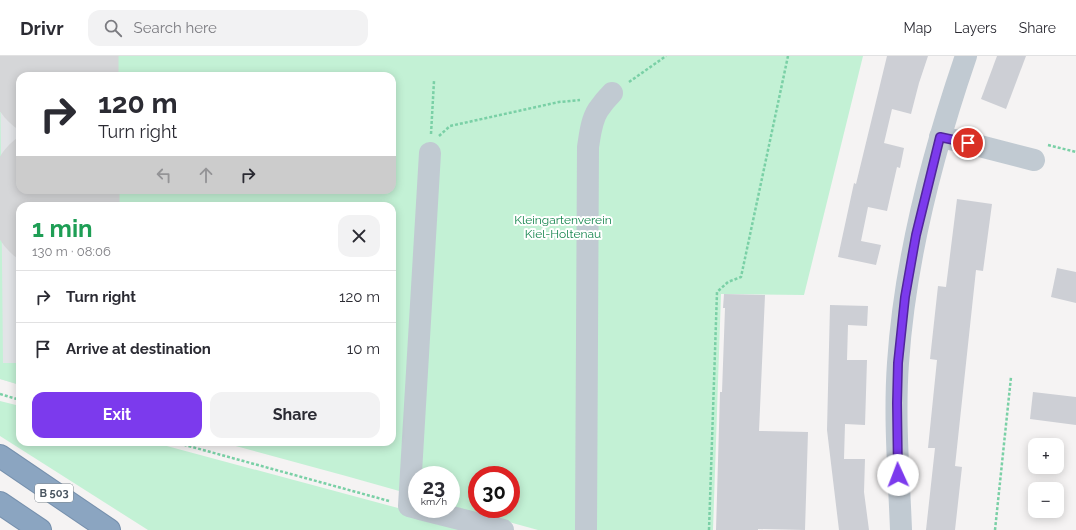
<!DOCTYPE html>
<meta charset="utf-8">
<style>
body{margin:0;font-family:Raleway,sans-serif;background:#f2f2f3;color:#2b2b33;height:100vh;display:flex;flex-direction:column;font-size:15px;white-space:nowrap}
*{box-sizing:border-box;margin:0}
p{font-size:13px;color:#7c7c81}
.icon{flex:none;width:22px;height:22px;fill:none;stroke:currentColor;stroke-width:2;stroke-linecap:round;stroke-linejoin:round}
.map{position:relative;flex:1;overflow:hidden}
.sheet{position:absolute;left:16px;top:146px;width:380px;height:244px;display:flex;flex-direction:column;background:#fff;border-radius:12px;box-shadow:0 2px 10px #0003}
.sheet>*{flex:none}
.hud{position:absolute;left:16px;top:16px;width:380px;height:122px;border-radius:12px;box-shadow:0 2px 10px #0003;background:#fff;color:#2b2b33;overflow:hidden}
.tools{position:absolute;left:1028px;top:382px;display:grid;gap:8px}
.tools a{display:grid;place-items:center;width:36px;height:36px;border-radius:8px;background:#fff;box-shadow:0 2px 10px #0003;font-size:20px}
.speed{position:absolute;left:408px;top:410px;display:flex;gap:8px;font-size:20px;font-weight:700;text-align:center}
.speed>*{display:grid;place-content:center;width:52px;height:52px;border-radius:50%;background:#fff;box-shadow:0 2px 10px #0003;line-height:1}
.speed small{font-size:10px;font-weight:400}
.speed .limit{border:6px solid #d22;background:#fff;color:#111}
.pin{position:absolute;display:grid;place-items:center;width:34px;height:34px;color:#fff;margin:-17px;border:2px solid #fff;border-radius:50%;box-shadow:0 1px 4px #0007}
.me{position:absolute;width:44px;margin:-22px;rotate:358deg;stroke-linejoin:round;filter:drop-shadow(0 0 3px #0008)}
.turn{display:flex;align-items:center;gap:14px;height:84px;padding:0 16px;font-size:18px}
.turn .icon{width:52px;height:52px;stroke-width:2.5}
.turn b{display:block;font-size:28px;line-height:34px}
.lanes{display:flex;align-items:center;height:38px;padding:0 16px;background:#0003;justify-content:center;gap:20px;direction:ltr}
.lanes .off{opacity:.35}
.round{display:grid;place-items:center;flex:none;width:42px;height:42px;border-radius:12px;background:#f2f2f3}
.headline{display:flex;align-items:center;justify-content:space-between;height:68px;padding:0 16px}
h1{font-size:24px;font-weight:700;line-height:30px;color:#1e9e55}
.cta{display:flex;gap:8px;margin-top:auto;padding:8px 16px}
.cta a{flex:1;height:46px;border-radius:12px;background:#7c3aed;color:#fff;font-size:16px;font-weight:700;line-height:46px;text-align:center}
.cta a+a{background:#f2f2f3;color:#2b2b33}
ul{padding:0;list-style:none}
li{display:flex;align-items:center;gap:12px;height:52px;padding:0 16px;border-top:1px solid #e1e1e2}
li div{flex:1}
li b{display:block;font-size:15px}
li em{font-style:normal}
header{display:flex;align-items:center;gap:24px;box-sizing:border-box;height:56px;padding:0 20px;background:#fff;border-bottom:1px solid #e1e1e2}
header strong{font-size:19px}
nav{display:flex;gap:22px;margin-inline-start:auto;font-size:14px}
.search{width:280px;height:36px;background:#f2f2f3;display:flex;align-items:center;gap:10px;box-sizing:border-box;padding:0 14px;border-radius:12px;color:#7c7c81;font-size:15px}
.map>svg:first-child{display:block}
</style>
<header>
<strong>Drivr</strong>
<div class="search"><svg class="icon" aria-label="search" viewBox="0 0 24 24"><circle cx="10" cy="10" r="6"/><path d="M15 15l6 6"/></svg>Search here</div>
<nav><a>Map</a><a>Layers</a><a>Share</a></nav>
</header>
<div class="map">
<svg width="1076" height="474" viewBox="0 0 1076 474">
<rect width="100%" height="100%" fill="#f5f3f3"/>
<path fill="#e2e4e7" d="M0,0H341L342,20H20V134H343V150H20V329L0,323Z"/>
<g fill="#c3f1d5" fill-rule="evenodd">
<path d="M0,0L3,307H20V329L0,323Z"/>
<path d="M105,0H863L804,239L721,238L713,474H538L451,450V419H417V440L346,420L221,386H392V150H107L106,134H392V20H105ZM477,419H511V453H477Z"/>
<path d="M0,345L20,350V386H152L480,474H148L0,380Z"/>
</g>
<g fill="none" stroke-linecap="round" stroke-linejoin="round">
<g stroke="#d5d6d8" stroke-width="129">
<path d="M54,0V20"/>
<path d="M55,134V150"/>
</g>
</g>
<g fill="#cdcfd5">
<path d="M887,0H928L919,27L911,58L892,53L884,87L904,92L900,112L897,111L887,155L868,151L861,185L881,189L876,209L838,201L854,127L856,128Z"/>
<path d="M997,0H1026L1006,53L981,43Z"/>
<path d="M957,143L992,148L983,215L976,214L955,410L962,411L955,474H926L935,392H928L937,304L930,303L938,230L946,231Z"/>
<path d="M1057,212L1076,216V247L1051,241Z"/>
<path d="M724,238L765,239L759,375L808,376L805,474L758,473V474H716L720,336H722L725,252H723Z"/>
<path d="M830,249L868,250L867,270L848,269L847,304H867L865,369L845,368L844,403H865L864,436L869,474H839L827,374Z"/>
<path d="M1033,336L1076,341V369L1030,363Z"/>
</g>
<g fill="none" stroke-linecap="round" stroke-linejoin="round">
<g stroke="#7690ad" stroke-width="24">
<g id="highway">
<path d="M0,400L109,474"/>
<path d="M0,447L40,474"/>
</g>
</g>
<g stroke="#7ad0a6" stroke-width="2.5" stroke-dasharray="3 2" stroke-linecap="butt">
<path d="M629,26L666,0"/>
<path d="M431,78L434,25"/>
<path d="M439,80L450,70L559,46L580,44"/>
<path d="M1048,89L1076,96"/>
<path d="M0,338L20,344"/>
<path d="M174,386L389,445"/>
<path d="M709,474L717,236L728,226L741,221L788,0"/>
<path d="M995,474L1011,321"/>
</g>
<g stroke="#c1cad2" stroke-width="22">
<path d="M940,81L968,87L1034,104"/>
<path d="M417,452L409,450L430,97"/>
<path d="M420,453L503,474"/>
<path d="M586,474L588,91C590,79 591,65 598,54C602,48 607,42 612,37"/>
<path d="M901,474C899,419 894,363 898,307C905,202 932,99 966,0"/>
</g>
<use href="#highway" stroke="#8ba5c1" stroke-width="22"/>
</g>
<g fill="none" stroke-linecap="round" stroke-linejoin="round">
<g stroke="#51269a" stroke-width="10">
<path id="route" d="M898,419L897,347L898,307L905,241L916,179L940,81L968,87"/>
</g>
<use href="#route" stroke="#7c3aed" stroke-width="7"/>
</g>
<g text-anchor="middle" stroke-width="4" stroke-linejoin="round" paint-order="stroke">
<rect fill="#fff" stroke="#808990" stroke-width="1" x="35" y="428" width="38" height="18" rx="3"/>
<g font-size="11" font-weight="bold" fill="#4a5661">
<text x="54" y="441">B 503</text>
</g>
<g font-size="12" fill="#17864f" stroke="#fff">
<text x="563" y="168">Kleingartenverein<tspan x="563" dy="14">Kiel-Holtenau</tspan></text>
</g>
</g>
</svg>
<div class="tools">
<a>+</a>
<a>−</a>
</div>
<div class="speed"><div>23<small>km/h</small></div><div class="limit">30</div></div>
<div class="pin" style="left:968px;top:87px;background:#d93025"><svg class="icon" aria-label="arrive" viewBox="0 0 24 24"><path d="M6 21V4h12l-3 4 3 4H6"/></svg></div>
<svg class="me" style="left:898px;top:419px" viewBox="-20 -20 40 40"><circle r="19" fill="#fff"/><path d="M0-13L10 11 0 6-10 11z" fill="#7c3aed"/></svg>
<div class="hud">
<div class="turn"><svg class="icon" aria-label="right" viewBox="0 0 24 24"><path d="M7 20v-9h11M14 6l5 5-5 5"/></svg><div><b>120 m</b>Turn right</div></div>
<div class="lanes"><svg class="icon off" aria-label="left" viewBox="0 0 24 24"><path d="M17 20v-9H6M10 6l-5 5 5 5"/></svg><svg class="icon off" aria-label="ahead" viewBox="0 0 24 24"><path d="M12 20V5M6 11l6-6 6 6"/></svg><svg class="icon" aria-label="right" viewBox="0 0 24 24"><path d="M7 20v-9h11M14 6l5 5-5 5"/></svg></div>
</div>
<section class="sheet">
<div class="headline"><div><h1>1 min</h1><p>130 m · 08:06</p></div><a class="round"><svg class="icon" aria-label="close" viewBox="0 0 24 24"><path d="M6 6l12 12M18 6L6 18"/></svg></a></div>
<ul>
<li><svg class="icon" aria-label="right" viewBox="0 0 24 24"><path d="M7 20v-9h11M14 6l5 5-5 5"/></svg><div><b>Turn right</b></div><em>120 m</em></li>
<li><svg class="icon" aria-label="arrive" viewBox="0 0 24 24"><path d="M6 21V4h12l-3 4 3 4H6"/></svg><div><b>Arrive at destination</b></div><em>10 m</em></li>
</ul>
<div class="cta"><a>Exit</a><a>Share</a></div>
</section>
</div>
